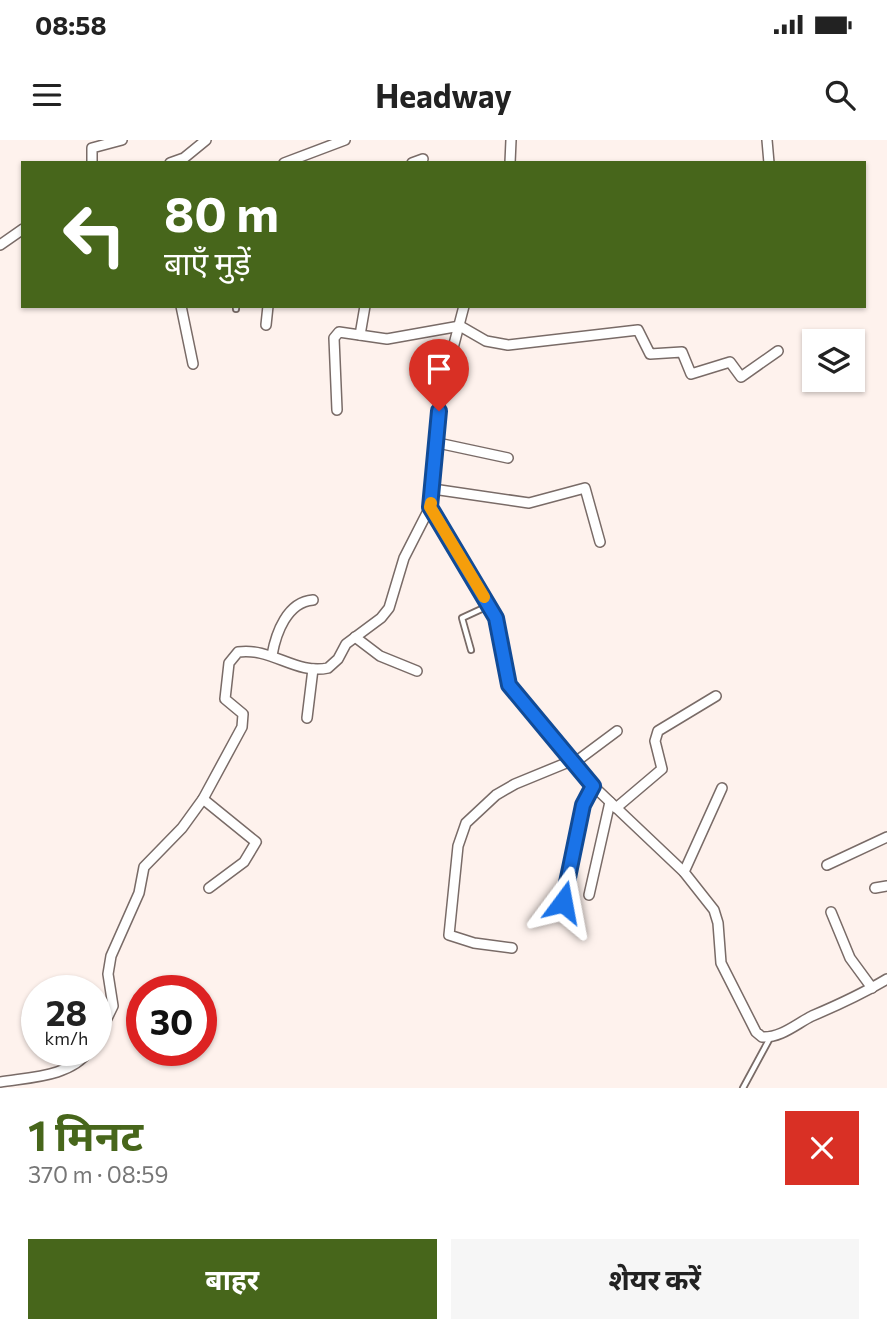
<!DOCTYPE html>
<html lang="hi">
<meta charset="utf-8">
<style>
body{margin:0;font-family:Commissioner,"Noto Sans Devanagari",sans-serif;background:#f6f6f6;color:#222;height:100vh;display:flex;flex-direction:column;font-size:26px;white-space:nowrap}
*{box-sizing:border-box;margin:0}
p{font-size:23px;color:#767676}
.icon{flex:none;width:38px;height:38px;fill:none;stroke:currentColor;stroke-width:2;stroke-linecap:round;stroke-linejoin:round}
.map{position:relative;height:948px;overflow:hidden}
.drawer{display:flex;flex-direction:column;background:#fff;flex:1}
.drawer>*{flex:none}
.guide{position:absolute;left:21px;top:21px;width:845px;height:147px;border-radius:0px;box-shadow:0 2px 5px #0004;background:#47661b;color:#fff;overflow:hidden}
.fabs{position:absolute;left:802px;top:189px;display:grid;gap:14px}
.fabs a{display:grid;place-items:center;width:63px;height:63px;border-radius:0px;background:#fff;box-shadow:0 2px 5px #0004;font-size:35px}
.speed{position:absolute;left:21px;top:835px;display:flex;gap:14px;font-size:35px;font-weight:700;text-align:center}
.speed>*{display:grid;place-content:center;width:91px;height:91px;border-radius:50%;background:#fff;box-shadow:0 2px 5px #0004;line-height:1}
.speed small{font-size:18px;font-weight:400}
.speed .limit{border:10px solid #d22;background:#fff;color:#111}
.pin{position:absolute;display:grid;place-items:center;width:60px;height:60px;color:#fff;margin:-72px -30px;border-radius:50% 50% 50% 0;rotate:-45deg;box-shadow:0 0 7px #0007}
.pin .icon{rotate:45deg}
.me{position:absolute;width:77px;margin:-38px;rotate:13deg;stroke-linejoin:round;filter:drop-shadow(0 0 5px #0008)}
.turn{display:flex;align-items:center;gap:24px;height:147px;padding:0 28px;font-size:32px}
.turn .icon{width:91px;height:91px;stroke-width:2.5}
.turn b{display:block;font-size:49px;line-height:60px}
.round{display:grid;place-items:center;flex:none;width:74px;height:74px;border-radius:0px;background:#f6f6f6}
.overview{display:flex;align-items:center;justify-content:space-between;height:119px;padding:0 28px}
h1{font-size:42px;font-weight:700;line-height:52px;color:#47661b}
.primary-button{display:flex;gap:14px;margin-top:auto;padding:14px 28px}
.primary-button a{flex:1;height:80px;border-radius:0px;background:#47661b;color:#fff;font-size:28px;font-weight:700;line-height:80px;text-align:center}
.primary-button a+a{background:#f6f6f6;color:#222}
.status{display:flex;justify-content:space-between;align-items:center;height:49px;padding:0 35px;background:#fff;direction:ltr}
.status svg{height:19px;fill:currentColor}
header{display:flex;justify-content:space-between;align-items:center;height:91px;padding:0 28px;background:#fff;font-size:32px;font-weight:700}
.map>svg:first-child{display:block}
</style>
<div class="status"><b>08:58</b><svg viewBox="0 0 49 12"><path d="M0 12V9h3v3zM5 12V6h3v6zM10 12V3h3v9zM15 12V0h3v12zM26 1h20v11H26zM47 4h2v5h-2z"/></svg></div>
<header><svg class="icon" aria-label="menu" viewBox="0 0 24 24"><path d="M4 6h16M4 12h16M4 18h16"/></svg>Headway<svg class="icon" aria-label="search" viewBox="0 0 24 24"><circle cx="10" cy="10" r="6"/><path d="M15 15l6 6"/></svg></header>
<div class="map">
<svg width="887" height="948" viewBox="0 0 887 948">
<rect width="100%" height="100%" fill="#fef2ed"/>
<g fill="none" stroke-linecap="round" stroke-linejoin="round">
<g stroke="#796b67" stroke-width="8">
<g id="service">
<path d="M236,166V169"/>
<path d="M471,510L462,478L488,466"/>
<path d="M743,948L770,898"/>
</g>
</g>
<g stroke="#796b67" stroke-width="12">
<g id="minor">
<path d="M767,0L769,23"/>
<path d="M92,23V8L122,0"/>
<path d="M170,23L184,18L206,0"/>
<path d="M284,23L345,0"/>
<path d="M412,23L423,19"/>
<path d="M510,23L511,0"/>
<path d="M0,105L23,89"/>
<path d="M181,166L193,224"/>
<path d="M266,185L268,166"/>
<path d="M360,195L365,166"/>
<path d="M337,270L334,198L339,192L387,199L460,186L486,201L508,205L638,190L650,214L682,212L691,234L730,222L741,237L778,211"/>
<path d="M438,303L508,318"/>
<path d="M433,349L529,363L585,348L600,402"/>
<path d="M430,367L496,478C506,502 498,530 514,553L588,641L684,732L714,770L718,783L721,823L756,892L762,897C781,898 796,884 812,876C838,865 862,854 887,839"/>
<path d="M355,497L380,516L417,531"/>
<path d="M272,515C276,493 287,462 313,460"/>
<path d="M307,578L313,529"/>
<path d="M574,623L617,591"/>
<path d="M203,659L256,702L244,722L209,748"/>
<path d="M616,668L662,629L655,601L658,591L716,556"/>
<path d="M827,725L887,697"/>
<path d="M684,732L722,648"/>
<path d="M875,748L887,746"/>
<path d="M589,755L610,662"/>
<path d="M563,762L583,665L593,646"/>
<path d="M831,772L850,818L872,848"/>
<path d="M512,808L474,803L449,795L458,706L466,683L496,655L515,644L571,621"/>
<path d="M96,901L113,866L108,834L111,816L139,753L144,727L182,688L203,659L242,587L243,574L225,559L229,523L238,512C271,507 296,535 328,528L338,519L346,504L381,478L389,468L404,418L430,367L441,254L464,166"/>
<path d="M0,942C31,937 70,937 90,910"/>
</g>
</g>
<use href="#service" stroke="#fff" stroke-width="4.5"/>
<use href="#minor" stroke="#fff" stroke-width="9"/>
</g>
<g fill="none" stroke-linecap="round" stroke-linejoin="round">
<g stroke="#114b97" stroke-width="18">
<path id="route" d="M439,271L430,367L496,478L509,545L593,646L583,665L563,762"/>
</g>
<use href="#route" stroke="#1a73e8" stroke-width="12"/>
<path stroke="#f59e0b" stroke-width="12" d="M431,363L430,367L484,457"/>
</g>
</svg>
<div class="fabs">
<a><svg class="icon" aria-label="layers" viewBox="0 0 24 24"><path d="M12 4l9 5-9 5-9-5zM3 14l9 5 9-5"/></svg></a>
</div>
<div class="speed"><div>28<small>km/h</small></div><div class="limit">30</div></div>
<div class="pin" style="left:439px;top:271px;background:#d93025"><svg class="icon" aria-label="arrive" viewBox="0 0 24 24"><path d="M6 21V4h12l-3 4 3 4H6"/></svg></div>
<svg class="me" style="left:563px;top:762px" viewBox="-20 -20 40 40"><path d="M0-17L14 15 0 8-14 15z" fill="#1a73e8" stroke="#fff" stroke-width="4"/></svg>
<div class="guide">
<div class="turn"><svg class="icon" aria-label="left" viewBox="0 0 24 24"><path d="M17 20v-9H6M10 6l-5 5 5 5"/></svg><div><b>80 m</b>बाएँ मुड़ें</div></div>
</div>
</div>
<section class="drawer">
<div class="overview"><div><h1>1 मिनट</h1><p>370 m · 08:59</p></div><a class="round" style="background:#d93025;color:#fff"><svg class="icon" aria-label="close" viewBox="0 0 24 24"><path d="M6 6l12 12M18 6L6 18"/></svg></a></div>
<div class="primary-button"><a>बाहर</a><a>शेयर करें</a></div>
</section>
